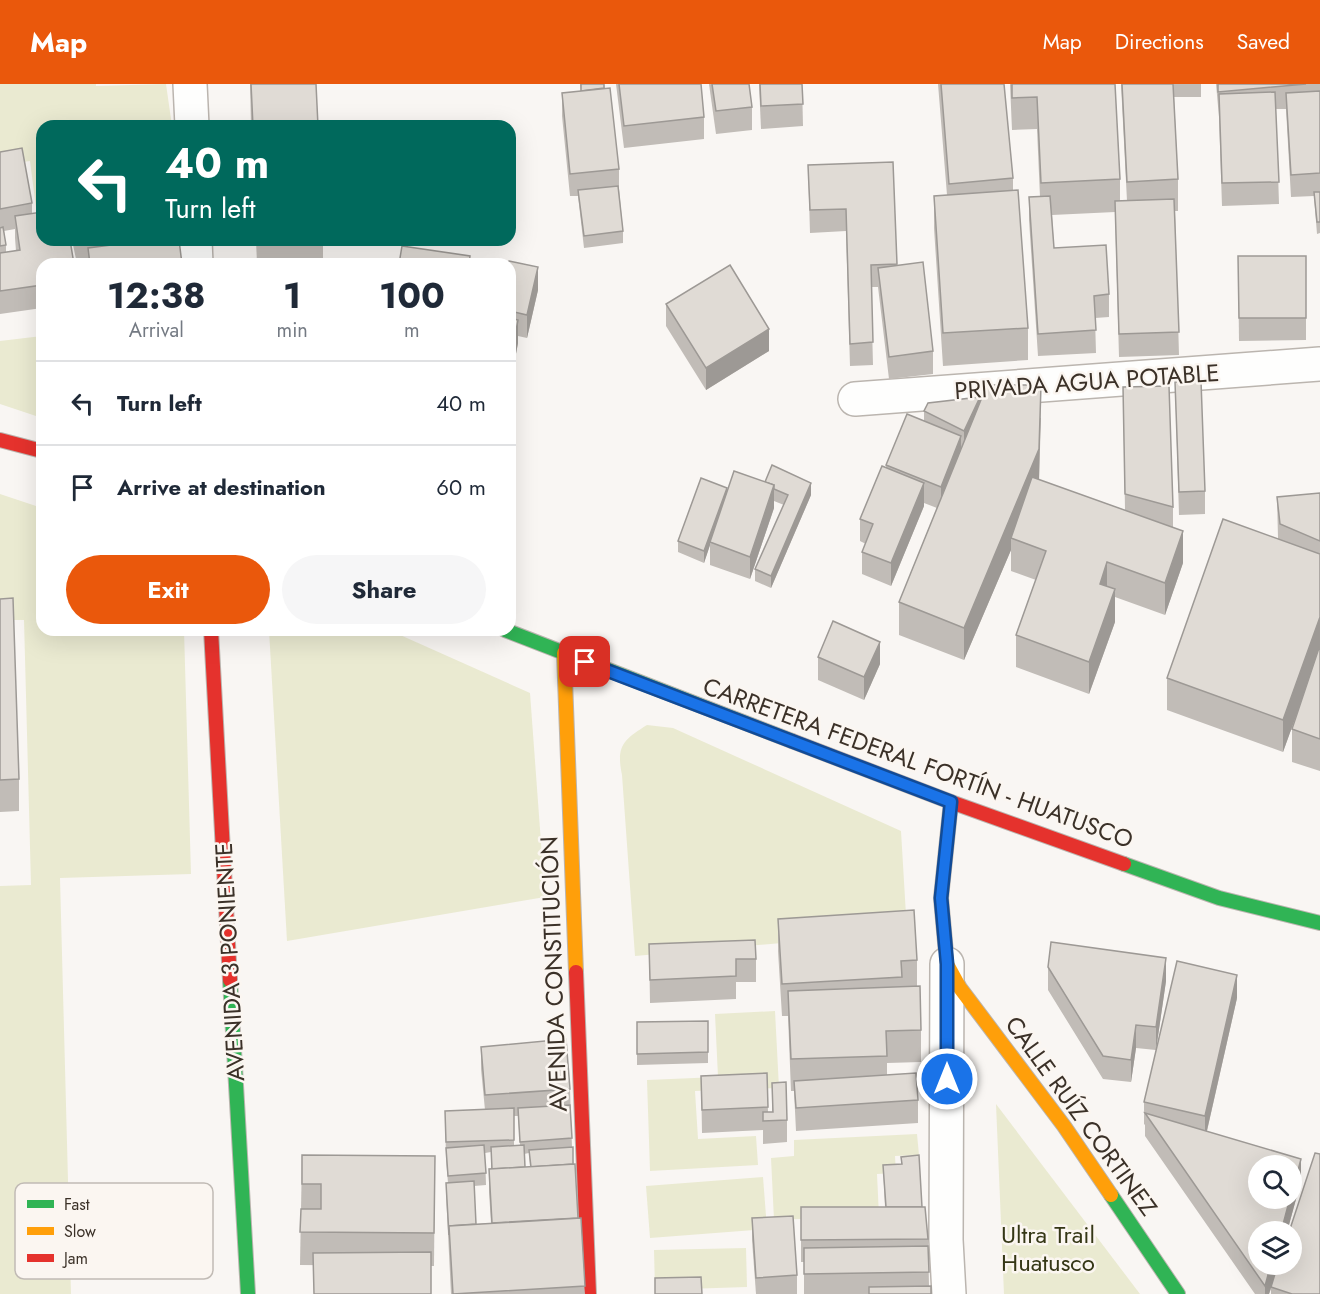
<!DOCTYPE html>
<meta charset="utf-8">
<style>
body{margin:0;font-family:Jost,sans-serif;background:#f6f6f7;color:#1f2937;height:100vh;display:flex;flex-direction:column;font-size:22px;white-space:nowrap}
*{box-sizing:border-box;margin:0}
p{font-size:20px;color:#747a83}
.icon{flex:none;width:33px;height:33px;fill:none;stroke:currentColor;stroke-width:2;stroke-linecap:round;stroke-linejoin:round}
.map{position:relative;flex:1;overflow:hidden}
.sheet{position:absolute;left:36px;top:174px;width:480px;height:378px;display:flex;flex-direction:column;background:#fff;border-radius:18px;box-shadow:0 6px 24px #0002}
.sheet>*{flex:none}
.hud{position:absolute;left:36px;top:36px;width:480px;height:126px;border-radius:18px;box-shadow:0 6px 24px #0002;background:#00695c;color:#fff;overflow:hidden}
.controls{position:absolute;left:1248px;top:1071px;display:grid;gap:12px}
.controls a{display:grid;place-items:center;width:54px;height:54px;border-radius:50%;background:#fff;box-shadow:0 6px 24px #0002;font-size:30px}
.pin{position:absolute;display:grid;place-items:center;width:51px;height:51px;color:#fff;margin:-26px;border-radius:12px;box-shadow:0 3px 9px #0006}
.me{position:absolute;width:66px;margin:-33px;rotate:0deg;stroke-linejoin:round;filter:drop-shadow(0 0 4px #0008)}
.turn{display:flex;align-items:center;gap:21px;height:126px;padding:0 30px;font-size:27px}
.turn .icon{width:78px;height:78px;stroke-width:2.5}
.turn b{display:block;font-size:42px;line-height:51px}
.eta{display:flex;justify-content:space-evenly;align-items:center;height:102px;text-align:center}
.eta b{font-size:36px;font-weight:700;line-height:42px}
.button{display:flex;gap:12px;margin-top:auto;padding:12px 30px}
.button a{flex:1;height:69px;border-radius:36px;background:#ea580c;color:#fff;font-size:24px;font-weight:700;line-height:69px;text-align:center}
.button a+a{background:#f6f6f7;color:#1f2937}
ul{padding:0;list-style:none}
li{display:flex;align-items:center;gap:18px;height:84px;padding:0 30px;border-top:2px solid #e0e1e3}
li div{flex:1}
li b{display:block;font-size:22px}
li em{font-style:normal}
header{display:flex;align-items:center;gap:36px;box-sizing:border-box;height:84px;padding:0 30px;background:#ea580c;color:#fff}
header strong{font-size:28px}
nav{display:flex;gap:33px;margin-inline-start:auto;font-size:21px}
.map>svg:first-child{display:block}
</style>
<header>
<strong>Map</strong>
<nav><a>Map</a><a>Directions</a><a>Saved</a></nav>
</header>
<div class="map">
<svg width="1320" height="1210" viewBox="0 0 1320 1210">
<rect width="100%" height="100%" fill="#f9f6f3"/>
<g fill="#eaead1">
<path d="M0,0H96V2L166,0L172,42H42V139H38L30,77L0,81Z"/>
<path d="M42,252V334L0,320V257Z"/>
<path d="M0,410L42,424V546H184L191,790L60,794L71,1210H0V802L31,801L24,536H0Z"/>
<path d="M269,546H389L530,609L545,813L287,857Z"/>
<path d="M647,641L673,644L901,747L907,848L635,872L622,691C616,662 623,656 647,641Z"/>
<path d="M775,927L779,1004L695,1007L698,1055L756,1052L758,1081L650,1087L647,996L718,993L715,930Z"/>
<path d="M996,1020L1140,1210H1004Z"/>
<path d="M917,1050L919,1071L895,1072L896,1089L877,1090L879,1132L774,1136L771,1074L794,1072V1056Z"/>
<path d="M763,1093L767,1145L650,1154L646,1102Z"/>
<path d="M746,1164L747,1203L655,1206L654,1166Z"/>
</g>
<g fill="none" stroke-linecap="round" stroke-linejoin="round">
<g stroke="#bbb5af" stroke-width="36">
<g id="street">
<path d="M190,0L192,42"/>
<path d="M195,156L196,180"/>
<path d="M855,315L1320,280"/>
<path d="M947,880L946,1156L949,1210"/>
</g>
</g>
<g stroke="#bbb5af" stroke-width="16">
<g id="fast">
<path d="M505,546L792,657"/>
<path d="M1124,780L1219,814L1320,839"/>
<path d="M230,896L248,1210"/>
<path d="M1111,1111L1178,1210"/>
</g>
</g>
<g stroke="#bbb5af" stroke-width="16">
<g id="slow">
<path d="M564,569L576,888"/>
<path d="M951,718L941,814L947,880L960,904L1064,1042L1111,1111"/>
</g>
</g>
<g stroke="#bbb5af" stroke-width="16">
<g id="jam">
<path d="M0,356L42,367"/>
<path d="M211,546L230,896"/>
<path d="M792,657L951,718L1124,780"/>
<path d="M576,888L589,1210"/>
</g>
</g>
<use href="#street" stroke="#fefefd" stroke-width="33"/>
<use href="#fast" stroke="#30b455" stroke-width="14"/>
<use href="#slow" stroke="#ff9f0a" stroke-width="14"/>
<use href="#jam" stroke="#e5322d" stroke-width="14"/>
</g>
<g fill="#c1bcb7" fill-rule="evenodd">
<path d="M250,0H316L318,42H251Z"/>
<path d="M580,0H604L619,85V105L623,147V159L584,164L578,112H570L562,32V9L581,7Z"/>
<path d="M616,0H701L704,33V55L624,64Z"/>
<path d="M709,0H749L752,23V46L716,50Z"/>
<path d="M759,0H802L803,42L761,45Z"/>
<path d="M938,0H1004L1013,94V106L1028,244V276L943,282L934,144V112L947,111Z"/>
<path d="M1010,0H1115L1120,95V117H1127L1121,0H1201V13H1174L1178,95V127H1175L1179,271L1119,273L1115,128L1052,131L1054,164L1109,210V233L1095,234L1096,269L1038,272L1029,136V113H1040L1037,45L1012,46Z"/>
<path d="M1216,0H1320V149L1317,150L1314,112L1291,113L1286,25H1276L1279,120L1222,122L1219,33Z"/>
<path d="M0,68L32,119V129L42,180V224L0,230ZM15,145V154L16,167L6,168V161L4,147Z"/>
<path d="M893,78L897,181L933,267V290L889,295L878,203H871L873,281L850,282L846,147L810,149L808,81Z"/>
<path d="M72,156H111V161L182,180H77Z"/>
<path d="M256,156H323V180H257Z"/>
<path d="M1238,172H1306V256L1239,257Z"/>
<path d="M510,180L538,206L527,254L518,252V259L510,302Z"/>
<path d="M666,220L769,267L706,306L666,242Z"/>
<path d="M1175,298L1205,407V430L1179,431Z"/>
<path d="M1123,303L1173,423V443L1183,479L1165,531L1115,513V538L1089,610L1016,583V551L1036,496L1011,487V466L964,576L899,551V518L937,424L924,419V422L891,502L862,490V468L866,460L860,457V435L886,383V381L924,337V327L980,317L1041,334L1039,396L1125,426Z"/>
<path d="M765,398L811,411L771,504L755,497V485L784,421L774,417V424L750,495L710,481V461L704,479L678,468V457L727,408Z"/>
<path d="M1320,409V687L1292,678V645L1298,626L1283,668L1167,626V594L1278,454L1277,413Z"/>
<path d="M0,515L19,695V727L0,728Z"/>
<path d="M818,573L880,580L864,616L818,596Z"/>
<path d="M778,835L917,876V902L921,946V978L887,979V991L918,1016V1039L796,1047L794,1007H791L788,932H782L778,867Z"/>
<path d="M649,860L756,875V898H736V915L650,919Z"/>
<path d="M1048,883L1166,897L1156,966L1136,964L1131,998L1103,995L1048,906Z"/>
<path d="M1237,914L1207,1047L1301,1097L1287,1148H1258L1275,1191L1320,1210H1271V1205L1269,1210H1255L1145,1052V1041L1144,1040V1018Z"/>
<path d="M708,937V979L637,981V938Z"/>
<path d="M481,963L570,1005L572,1063L585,1210H451L446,1110V1099H448L446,1075L445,1027L485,1026L481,985ZM514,1032H518L520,1061L514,1062ZM491,1068V1085H489V1108L491,1139L476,1140L474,1102L486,1101L485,1069ZM529,1069L530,1083H525L524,1070Z"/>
<path d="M767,989L768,1028H772V999L787,1036V1058L763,1060V1046L702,1049L701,992Z"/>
<path d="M302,1071L435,1072L434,1182L300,1181Z"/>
<path d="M901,1073L922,1123L928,1155L929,1202L931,1210H804V1178H801V1123H885L883,1081L901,1080Z"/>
<path d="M752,1134L797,1191V1210H756L752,1156Z"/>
</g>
<g fill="#9d9995">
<path d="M538,183V206L527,254V231Z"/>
<path d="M518,236V259L510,302V279Z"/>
<path d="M769,245V267L706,306V284Z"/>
<path d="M1041,301L1039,397L1011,454V466L964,576V544Z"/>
<path d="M980,313V335L964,369V347Z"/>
<path d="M961,352V374L941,425V403Z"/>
<path d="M811,399V411L771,504V492Z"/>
<path d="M924,399V422L891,502V479Z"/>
<path d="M774,401V424L750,495V473Z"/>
<path d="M727,404V416L710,458V461L704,479V467Z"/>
<path d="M1183,447V479L1165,531V499Z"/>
<path d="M1107,478V511L1100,500Z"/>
<path d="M1115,505V538L1089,610V578Z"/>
<path d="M1320,533V566L1283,668V636Z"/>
<path d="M880,558V580L864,616V593Z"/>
<path d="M1166,874V897L1156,966V943Z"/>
<path d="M1237,891V914L1205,1055V1032Z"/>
<path d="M1136,941V964L1131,998V976Z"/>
<path d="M1301,1075V1097L1287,1148H1281L1290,1114H1292V1109Z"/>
<path d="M1271,1180H1278L1269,1210H1265V1202Z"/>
</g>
<g fill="#e0dbd5" stroke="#9d9995" stroke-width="1.5">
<path d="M251,0H316L318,42H253Z"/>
<path d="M581,0H604V4L581,7Z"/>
<path d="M619,0H701L704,33L624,42Z"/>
<path d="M712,0H749L752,23L716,27Z"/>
<path d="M760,0H802L803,20L761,22Z"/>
<path d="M941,0H1004L1013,94L949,100Z"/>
<path d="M1012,0H1115L1120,95L1041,99L1037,13L1012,14Z"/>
<path d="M1122,0H1173L1178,95L1127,98Z"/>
<path d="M1218,0H1306L1218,8Z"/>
<path d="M610,4L619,85L570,90L562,9Z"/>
<path d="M1320,7V89L1291,91L1286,9Z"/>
<path d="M1275,8L1279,98L1222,99L1219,10Z"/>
<path d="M22,64L32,119L0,125V68Z"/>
<path d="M893,78L897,180L871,181L873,258L850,260L846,125L810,126L808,81Z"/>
<path d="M618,102L623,147L584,152L578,106Z"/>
<path d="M1018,106L1028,244L943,249L934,112Z"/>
<path d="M1314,108H1320V138H1317Z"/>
<path d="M1050,112L1054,164L1106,161L1109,210L1094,212L1096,246L1038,250L1029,113Z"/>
<path d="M1174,115L1179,248L1119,250L1115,117Z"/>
<path d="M42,128V156H70L74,180H42V201L0,207V169L20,166L15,132Z"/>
<path d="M3,143L6,161L0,162V144Z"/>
<path d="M77,156H97L77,159Z"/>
<path d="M150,156H179L182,180H90L88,164Z"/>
<path d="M402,162L470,172L469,180H399Z"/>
<path d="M1238,172H1306V234H1239Z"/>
<path d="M509,177L538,183L527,231L510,227V180H508Z"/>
<path d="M923,178L933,267L889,273L878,184Z"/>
<path d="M730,181L769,245L706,284L666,220Z"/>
<path d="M510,234L518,236L510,279Z"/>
<path d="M1201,297L1205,407L1179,408L1175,298Z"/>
<path d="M987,301H1041L1039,365L964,544L899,518Z"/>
<path d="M1169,302L1173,423L1125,410L1123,303Z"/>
<path d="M980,313L964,347L924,327L928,319Z"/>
<path d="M907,330L961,352L941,403L886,381Z"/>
<path d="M772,381L811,399L771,492L755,485L788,411L774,405V401L765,398Z"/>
<path d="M882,382L924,399L891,479L862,468L873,440L860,435Z"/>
<path d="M734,387L774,401L750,473L710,458Z"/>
<path d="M1032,393L1183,447L1165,499L1107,478L1100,500L1115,505L1089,578L1016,551L1046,467L1011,454Z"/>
<path d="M701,394L727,404L704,467L678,457Z"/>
<path d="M1320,409V457L1280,440L1277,413Z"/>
<path d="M1223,435L1320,470V533L1283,636L1167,594Z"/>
<path d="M13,514L19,695L0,696V515Z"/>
<path d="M833,537L880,558L864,593L818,573Z"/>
<path d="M1320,561V655L1292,645Z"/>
<path d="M914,826L917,876L901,877L902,893L782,900L778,835Z"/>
<path d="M755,856L756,875H736V892L650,896L649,860Z"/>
<path d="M1051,858L1166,874L1156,943L1136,941L1131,976L1103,972L1048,883Z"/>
<path d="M1177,877L1237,891L1205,1032L1144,1018Z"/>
<path d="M920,902L921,946L886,947L887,972L791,975L788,907Z"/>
<path d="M708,937V968L637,970V938Z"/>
<path d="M566,955L570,1005L485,1011L481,963Z"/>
<path d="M767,989L768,1023L702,1026L701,992Z"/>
<path d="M916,989L918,1016L796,1024L794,997Z"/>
<path d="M786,998L787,1036L763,1037V1028H773L772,999Z"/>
<path d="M570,1021L572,1054L520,1058L518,1024Z"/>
<path d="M514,1024V1056L446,1058L445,1027Z"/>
<path d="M1145,1029L1301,1075L1292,1109V1082H1258V1114H1290L1281,1148H1258V1180H1271L1265,1202Z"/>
<path d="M484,1061L486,1089L448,1092L446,1064Z"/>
<path d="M524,1061L525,1083L492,1085L491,1063Z"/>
<path d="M573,1063V1080L531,1083L529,1066Z"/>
<path d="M1315,1069L1320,1070V1210H1292L1271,1203L1278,1180H1292V1148H1289Z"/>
<path d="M302,1071L435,1072L434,1149L300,1148L301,1125H321V1100H302Z"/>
<path d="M919,1071L922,1123H886L883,1081L902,1080L901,1073Z"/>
<path d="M575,1080L578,1134L492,1139L489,1085Z"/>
<path d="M474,1097L476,1140L449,1142V1151L446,1099Z"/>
<path d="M801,1123H925L928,1155L801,1156Z"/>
<path d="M793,1132L797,1191L756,1194L752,1134Z"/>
<path d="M581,1134L585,1202L453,1210L449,1142Z"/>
<path d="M928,1162L929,1188L804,1190V1164Z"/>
<path d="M431,1168V1210H314L313,1169Z"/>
<path d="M701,1193L702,1210H655V1194Z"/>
<path d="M931,1202V1210H869V1203Z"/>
</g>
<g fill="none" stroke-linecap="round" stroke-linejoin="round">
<g stroke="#114b97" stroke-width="15">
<path id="route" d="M585,578L951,718L941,814L947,880V995"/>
</g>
<use href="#route" stroke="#1a73e8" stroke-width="10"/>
</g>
<g text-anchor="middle" stroke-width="5" stroke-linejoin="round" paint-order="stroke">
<g font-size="24" fill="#3b3128" stroke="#fbf6f1">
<text transform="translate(1087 298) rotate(-4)" y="8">PRIVADA AGUA POTABLE</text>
<text transform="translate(918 679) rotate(20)" y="8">CARRETERA FEDERAL FORTÍN - HUATUSCO</text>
<text transform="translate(230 878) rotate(-93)" y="8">AVENIDA 3 PONIENTE</text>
<text transform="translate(554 890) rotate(-92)" y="8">AVENIDA CONSTITUCIÓN</text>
<text transform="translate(1081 1032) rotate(54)" y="8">CALLE RUÍZ CORTINEZ</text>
</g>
<g font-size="24" fill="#353716" stroke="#fbf6f1">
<text x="1048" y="1159">Ultra Trail<tspan x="1048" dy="28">Huatusco</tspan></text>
</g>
</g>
<rect x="15" y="1099" width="198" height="96" rx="9" fill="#fbf6f1" stroke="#c1bbb5" stroke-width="1.5"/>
<rect x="27" y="1116" width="27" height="8" fill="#30b455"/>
<rect x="27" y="1143" width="27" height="8" fill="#ff9f0a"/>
<rect x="27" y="1170" width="27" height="8" fill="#e5322d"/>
<g font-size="16" fill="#3b3128">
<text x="64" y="1126">Fast</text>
<text x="64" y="1153">Slow</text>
<text x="64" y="1180">Jam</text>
</g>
</svg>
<div class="controls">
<a><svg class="icon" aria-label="search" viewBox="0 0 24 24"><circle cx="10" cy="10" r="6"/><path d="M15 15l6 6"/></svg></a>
<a><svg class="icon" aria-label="layers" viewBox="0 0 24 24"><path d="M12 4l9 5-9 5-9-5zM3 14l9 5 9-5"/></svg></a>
</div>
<div class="pin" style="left:585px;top:578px;background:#d93025"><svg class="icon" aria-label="arrive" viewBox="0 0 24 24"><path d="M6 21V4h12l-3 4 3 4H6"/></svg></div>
<svg class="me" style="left:947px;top:995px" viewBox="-20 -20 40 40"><circle r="17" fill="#1a73e8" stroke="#fff" stroke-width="3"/><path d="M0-11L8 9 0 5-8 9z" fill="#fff"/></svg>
<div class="hud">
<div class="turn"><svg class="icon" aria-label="left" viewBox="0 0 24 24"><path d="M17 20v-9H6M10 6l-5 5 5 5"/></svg><div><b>40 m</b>Turn left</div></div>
</div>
<section class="sheet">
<div class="eta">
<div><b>12:38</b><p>Arrival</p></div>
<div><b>1</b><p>min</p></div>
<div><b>100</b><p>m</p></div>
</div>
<ul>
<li><svg class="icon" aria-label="left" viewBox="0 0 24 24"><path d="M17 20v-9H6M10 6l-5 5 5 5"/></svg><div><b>Turn left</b></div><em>40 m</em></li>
<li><svg class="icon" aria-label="arrive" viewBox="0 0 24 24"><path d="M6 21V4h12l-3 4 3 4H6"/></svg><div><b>Arrive at destination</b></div><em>60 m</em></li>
</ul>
<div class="button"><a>Exit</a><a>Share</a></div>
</section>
</div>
